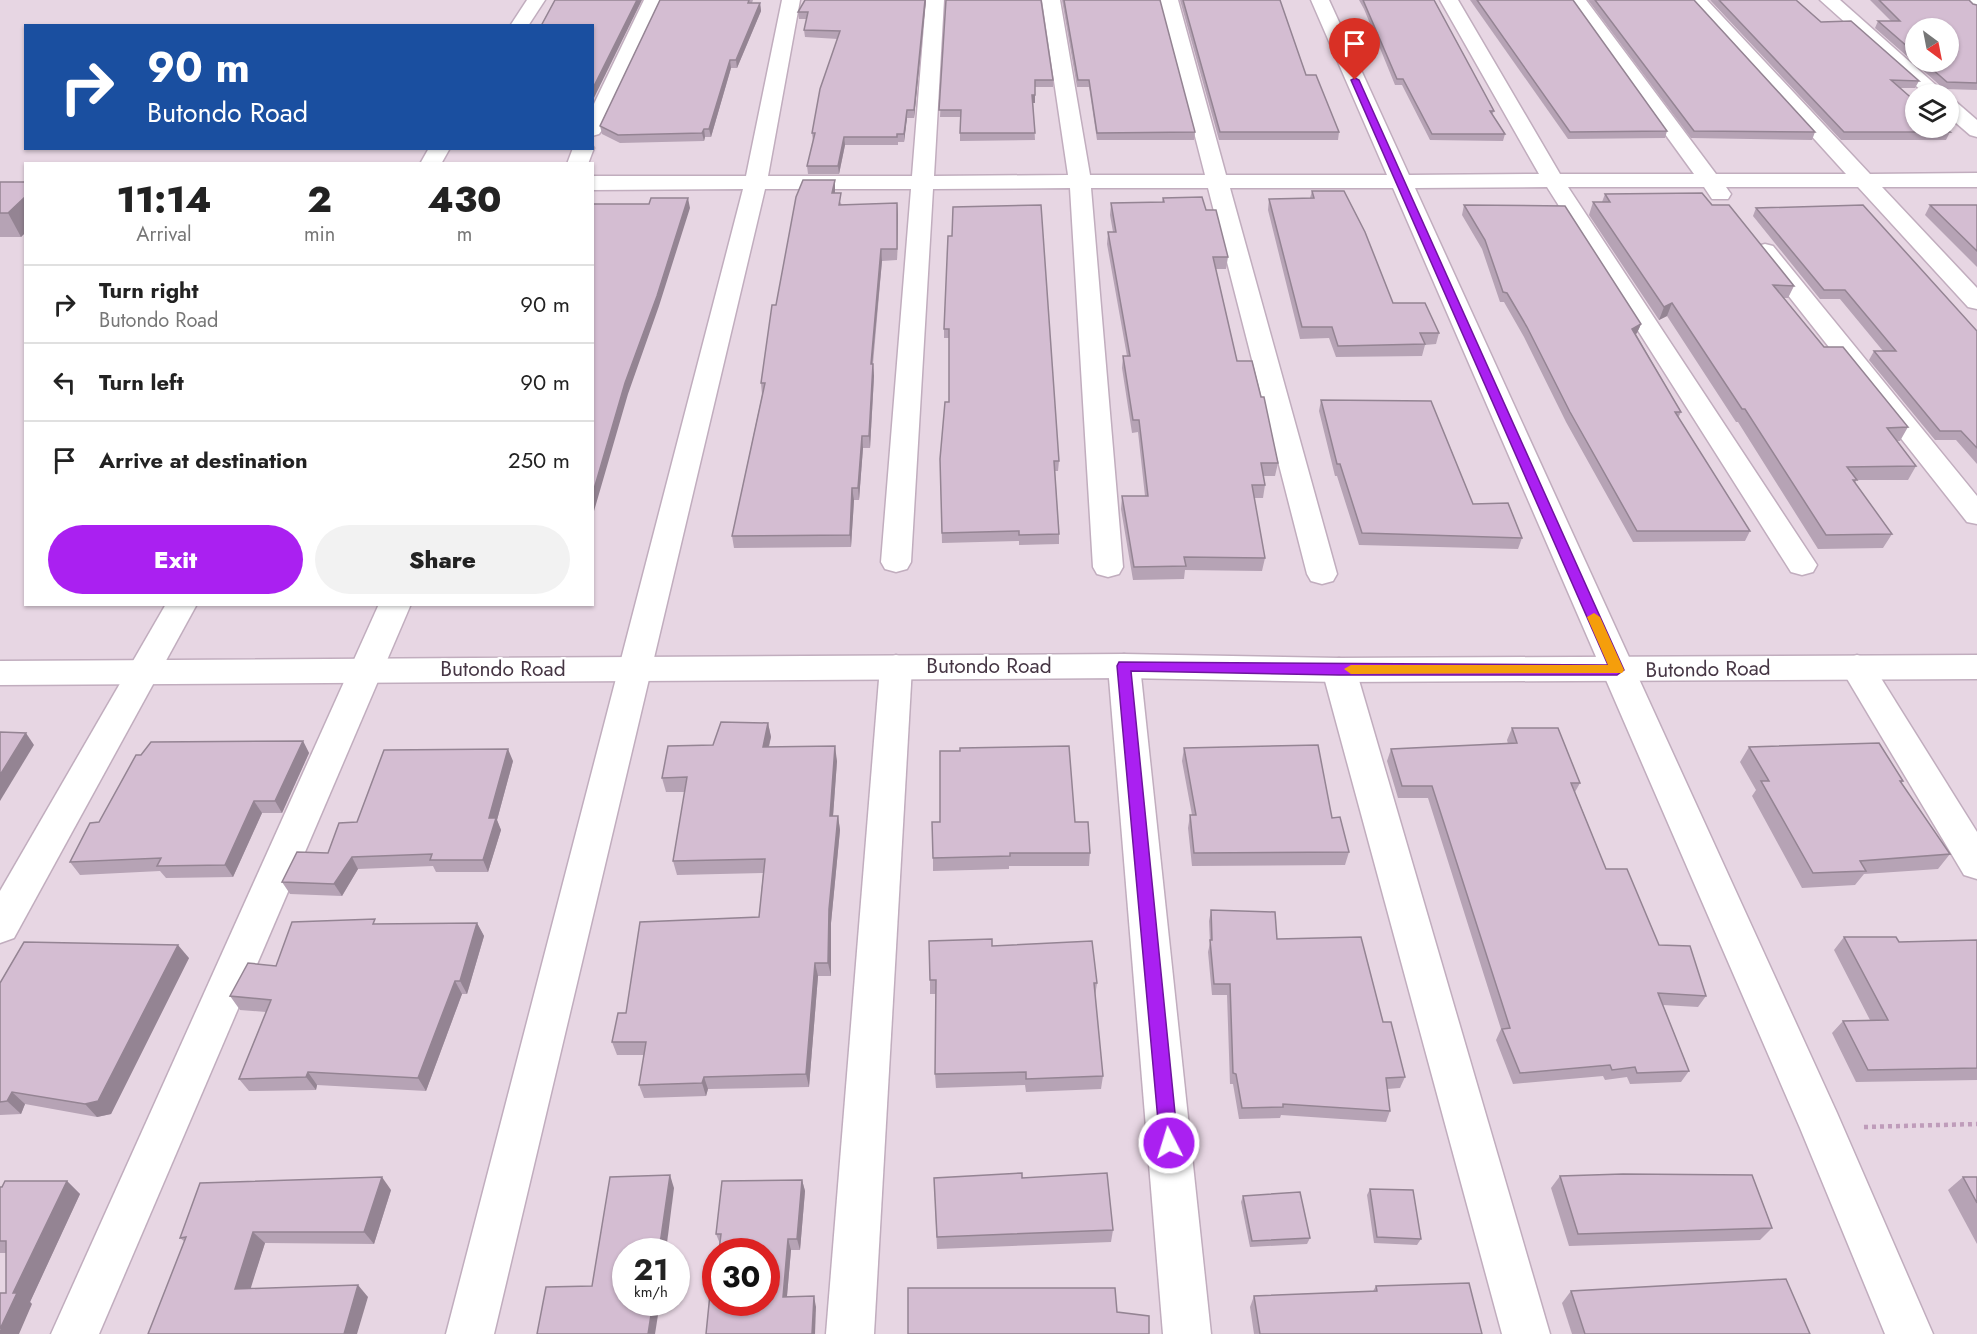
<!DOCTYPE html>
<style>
body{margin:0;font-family:Jost,sans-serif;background:#f2f2f2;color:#222;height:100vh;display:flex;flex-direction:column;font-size:22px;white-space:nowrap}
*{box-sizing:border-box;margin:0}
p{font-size:20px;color:#767676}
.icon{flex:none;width:33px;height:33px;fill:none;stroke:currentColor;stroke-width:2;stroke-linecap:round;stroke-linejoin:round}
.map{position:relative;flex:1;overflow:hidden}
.sheet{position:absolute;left:24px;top:162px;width:570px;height:444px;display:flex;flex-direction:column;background:#fff;border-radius:0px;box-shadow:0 2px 4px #0004}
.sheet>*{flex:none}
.banner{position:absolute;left:24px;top:24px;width:570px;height:126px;border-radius:0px;box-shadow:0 2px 4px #0004;background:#1a4fa0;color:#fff;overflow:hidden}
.needle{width:39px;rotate:148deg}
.buttons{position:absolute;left:1905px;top:18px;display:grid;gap:12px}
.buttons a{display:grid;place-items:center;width:54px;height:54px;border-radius:50%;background:#fff;box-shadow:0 2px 4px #0004;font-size:30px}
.speed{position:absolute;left:612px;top:1238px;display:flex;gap:12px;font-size:30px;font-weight:700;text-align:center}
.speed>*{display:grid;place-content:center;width:78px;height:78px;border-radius:50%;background:#fff;box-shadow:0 2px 4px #0004;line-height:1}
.speed small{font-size:15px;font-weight:400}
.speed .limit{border:9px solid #d22;background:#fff;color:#111}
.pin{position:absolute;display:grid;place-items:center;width:51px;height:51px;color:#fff;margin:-62px -26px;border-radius:50% 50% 50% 0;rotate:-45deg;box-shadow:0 0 6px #0007}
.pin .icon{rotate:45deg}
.me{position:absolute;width:66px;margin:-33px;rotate:355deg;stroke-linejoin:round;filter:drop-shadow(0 0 4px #0008)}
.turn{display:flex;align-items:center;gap:21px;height:126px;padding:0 24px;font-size:27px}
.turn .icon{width:78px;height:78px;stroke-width:2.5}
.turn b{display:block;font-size:42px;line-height:51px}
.eta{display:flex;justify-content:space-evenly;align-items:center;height:102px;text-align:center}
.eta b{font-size:36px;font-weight:800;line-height:42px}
.primary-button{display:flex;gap:12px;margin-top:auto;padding:12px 24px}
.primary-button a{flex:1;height:69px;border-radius:36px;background:#aa20f1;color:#fff;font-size:24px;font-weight:800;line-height:69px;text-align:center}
.primary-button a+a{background:#f2f2f2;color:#222}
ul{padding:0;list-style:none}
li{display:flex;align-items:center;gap:18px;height:78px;padding:0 24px;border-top:2px solid #e0e0e0}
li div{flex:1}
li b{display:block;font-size:22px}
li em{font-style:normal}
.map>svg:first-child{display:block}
</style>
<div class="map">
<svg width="1977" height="1334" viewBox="0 0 1977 1334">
<rect width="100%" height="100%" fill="#f3e7f1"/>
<path fill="#e7d6e3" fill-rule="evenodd" d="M0,0H1977V1334H0ZM26,26H592V148H26ZM1916,28H1948V62H1916ZM1916,94H1948V128H1916ZM26,164H592V604H26ZM626,1251H676V1302H626ZM716,1251H766V1302H716Z"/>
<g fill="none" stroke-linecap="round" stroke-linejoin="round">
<g stroke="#c1adbe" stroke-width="3">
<g id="minor">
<path d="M527,0H545L528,26H510Z"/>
<path d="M644,0H662L602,130L599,134L592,136V108Z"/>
<path d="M782,0H800L768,176H912L926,0H944L934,176L1068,175L1042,0H1060L1090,175H1205L1160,0H1178L1226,175H1387L1311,0H1329L1409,175L1539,174L1440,0H1458L1560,174H1694L1568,0H1586L1716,174H1846L1688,0H1707L1870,174L1977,173V187H1882L1977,288V309L1968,307L1858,187H1726L1731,194L1728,199H1712L1704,187H1568L1817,565L1813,572L1802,575L1791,572L1547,187L1415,188L1837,1113L1933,1334H1885L1800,1128L1393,188H1230L1337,574L1333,581L1322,584L1311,581L1307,574L1208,188H1091L1123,567L1119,574L1108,577L1097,574L1093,567L1070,188L933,189L911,562L907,569L896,572L885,569L881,562L911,189H765L494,1334H446L743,189L592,190V176H746Z"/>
<path d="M1820,0H1840L1946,94H1925Z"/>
<path d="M1961,0H1977V10L1971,9Z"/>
<path d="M1948,99L1955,101L1977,120V137L1970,135L1948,116Z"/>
<path d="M592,145L594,148L588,164H567L573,148H592Z"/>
<path d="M429,148H450L441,164H420Z"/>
<path d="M1765,244L1773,246L1977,496V524L1967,522L1757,256L1753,251L1757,246Z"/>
<path d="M166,604H197L14,938L0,943V891Z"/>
<path d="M379,604H411L99,1334H51Z"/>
<path d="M1124,654L1136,658L1140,666L1211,1334H1163L1108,666L1112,658Z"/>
<path d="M896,655L908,659L912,667L874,1334H826L880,667L884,659Z"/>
<path d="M1857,655L1869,659L1977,832V879L1964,875L1840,667L1845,659Z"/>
<path d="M1339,658L1351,662L1356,670L1550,1334H1502L1322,670L1327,662Z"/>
</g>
</g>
<g stroke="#c1adbe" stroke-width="3">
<path id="tertiary" d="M1124,654L1339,658L1977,655V679L1339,682L1124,678L0,685V661Z"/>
</g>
<path stroke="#bf9cba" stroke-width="4.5" stroke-dasharray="4 4" stroke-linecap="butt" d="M1864,1127L1977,1124"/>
<use href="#minor" fill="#fff" fill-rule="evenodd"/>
<use href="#tertiary" fill="#fff" fill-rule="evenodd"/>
</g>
<g fill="#b6a3b5" fill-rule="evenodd">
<path d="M660,0H753L752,3H760L761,11L737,68H731L711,137H705L704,141L620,143L602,134L600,126Z"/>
<path d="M926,0L914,118H907L904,142H898V145H845L839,174H808L807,166L813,141L812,133L838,39L805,37L804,30L807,19H799L798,12Z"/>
<path d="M946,0L1053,80V87H1035V103H1033L1035,140L960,141V117H940Z"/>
<path d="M1062,0H1160L1195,132L1194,140H1097L1089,87H1077Z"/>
<path d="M1180,0H1280L1306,75L1339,132L1338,140H1219Z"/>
<path d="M1359,0H1434L1494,111L1492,115L1505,134L1503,141L1430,140L1402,85H1395L1364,9Z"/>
<path d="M1470,0H1573L1667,131L1665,138L1568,139Z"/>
<path d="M1588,0H1694L1815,132L1812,140L1691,138Z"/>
<path d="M1710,0H1796L1821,22L1919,81L1915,88H1900L1950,132L1946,140H1841Z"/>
<path d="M1870,0H1969L1973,4L1977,5V90L1944,89L1875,28L1878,21H1891ZM1916,28L1948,62H1916Z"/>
<path d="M835,180V193L842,205L897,203L898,215L897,260L882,261L873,364L874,376L870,448H863L859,500H854L851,547L734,548L732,536L762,395L761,383L776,305Z"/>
<path d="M0,182H26V232L21,237H0Z"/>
<path d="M1312,191L1393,303L1439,333L1436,344L1425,345L1422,356L1336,357L1329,338L1300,339L1268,210L1269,199L1310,198Z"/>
<path d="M1605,194L1712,205L1794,286L1788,298H1784L1824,347L1908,427L1900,441H1897L1916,466L1908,480H1856L1855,484L1892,534L1883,548L1818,549L1738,422H1736L1667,316L1659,320L1589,215L1593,202H1602Z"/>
<path d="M1163,198L1206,210L1228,257L1226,269H1216L1237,361L1278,463L1275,476H1263L1265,485L1263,498H1254L1265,558L1262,571L1185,570L1184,579L1133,580L1121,509L1122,496H1145L1138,432L1132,433L1122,368L1123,356H1127L1107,244L1108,232H1113L1110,215L1111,203L1162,202Z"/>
<path d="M1464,205L1641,324L1637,333L1636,334L1681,412L1678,418L1750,531L1745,541L1633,542L1566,422L1524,337L1504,302H1500L1482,249L1462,215Z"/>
<path d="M1930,205H1977V267L1925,215Z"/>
<path d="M1756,208L1977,331V464L1956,440H1935L1869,360L1874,351H1883L1840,299H1820L1753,216Z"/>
<path d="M948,236L1059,461L1058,471H1055L1059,534V544L1019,545V541L942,543L940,459L949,402V338H944V329Z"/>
<path d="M1321,400L1522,538L1518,549L1359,545L1337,476H1335L1319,411Z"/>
<path d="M768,723L771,737L769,747L837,761L833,816H838L840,830L831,923V976H818L809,1087L708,1089L706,1096L644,1098L639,1085L644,1055H617L612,1042L626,1013L759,917L763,873L677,875L673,861L685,792H666L662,778L713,745Z"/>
<path d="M1512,728L1580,783L1575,792L1606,869L1659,945L1706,996L1698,1007L1663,1005L1689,1071L1681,1082L1630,1084L1627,1077L1605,1080L1603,1076L1513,1084L1496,1040L1501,1029L1428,798H1398L1387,761L1391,749L1508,744L1507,740Z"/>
<path d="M303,741L309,753L282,813H262L233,877L166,878L160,871L80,875L70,862Z"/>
<path d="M1749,747L1903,781L1901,784L1950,854L1938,869L1864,874L1855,885L1802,888L1752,796L1756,790L1740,762Z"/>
<path d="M1184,748L1332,818L1349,852L1345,865L1192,866L1188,828L1190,815H1192L1182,761Z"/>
<path d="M513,761L497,820L501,830L488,872H436L433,866L358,869L342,896L290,894L282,882L328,853L357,822Z"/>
<path d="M1075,822L1090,853L1089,866H1009V869L933,871V858Z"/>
<path d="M1211,910L1277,939L1383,1022L1405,1077L1400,1088L1387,1089L1390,1111L1386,1122L1281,1115L1280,1118L1239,1119L1233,1084H1230L1227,995H1212L1208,952L1210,943L1209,921Z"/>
<path d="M477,923L484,936L467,994H462L426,1091L317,1085L316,1090L249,1091L239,1079L266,1012L240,1010L230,996L276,966L378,924Z"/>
<path d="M1844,937L1899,942L1977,940V1080L1856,1082L1832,1033L1843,1021L1870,1020L1834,950Z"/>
<path d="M992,946L1097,983L1095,997L1103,1076L1101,1089L1026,1092L1025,1085L936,1088L935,1074L936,994H930V980Z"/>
<path d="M189,958L111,1114L97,1117L25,1104L21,1114L0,1115V983Z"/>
<path d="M1560,1176L1772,1228L1760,1240L1569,1246L1551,1188Z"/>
<path d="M1963,1177H1977V1244L1948,1190Z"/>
<path d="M934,1178H1022L1113,1230L1111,1242L937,1249Z"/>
<path d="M802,1180L805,1191L800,1250H791L787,1296L816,1307L714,1294L720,1244L716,1234Z"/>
<path d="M67,1181L80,1194L30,1302L32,1304L6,1293V1253H0V1187Z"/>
<path d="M1370,1189L1421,1239L1417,1245L1374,1243L1367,1195Z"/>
<path d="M391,1190L374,1244L265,1243L250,1288L368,1297L148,1334L185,1242L180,1238Z"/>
<path d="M1243,1196L1310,1238L1307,1244L1250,1247L1241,1202Z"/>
<path d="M1376,1286L1482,1334H1254L1250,1307L1254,1296L1373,1291Z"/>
<path d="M1571,1291L1810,1334H1572L1562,1303Z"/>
</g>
<g fill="#948493">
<path d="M637,0H642L592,102V90Z"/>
<path d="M925,0H926L914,118V110Z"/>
<path d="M760,3L761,11L737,68L736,60Z"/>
<path d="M730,60L731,68L711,137L709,129Z"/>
<rect x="1032" y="95" width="3" height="8"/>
<path d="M907,110V118L904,142V134Z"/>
<path d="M704,129L705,137L704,141L702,133Z"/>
<path d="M844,137L845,145L839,174L838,166Z"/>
<path d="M835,180V191L833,205L832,193Z"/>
<path d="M26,196V232L21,237L8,213Z"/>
<path d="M688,198L690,208L659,306L628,394L592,518V496L625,383Z"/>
<path d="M897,203L898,215L897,260Z"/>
<path d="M881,249L882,261L871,376V364Z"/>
<path d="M1672,303L1667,316L1659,320L1664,307Z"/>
<path d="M1641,324L1637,333L1629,339L1632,329Z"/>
<path d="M873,364L874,376L870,448L869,436Z"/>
<path d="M862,436L863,448L859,500L858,488Z"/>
<path d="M852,488L854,500L851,547L850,535Z"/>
<path d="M768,723L771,737L765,761L763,747Z"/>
<path d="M26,733L34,745L0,801V775Z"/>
<path d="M303,741L309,753L282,813L275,801Z"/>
<path d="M835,746L837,761L832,830L830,816Z"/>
<path d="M508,749L513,761L497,820L501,830L488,872L483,860L489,818Z"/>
<path d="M254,801L262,813L233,877L225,865Z"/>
<path d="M838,816L840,830L831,923V976L828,963L829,909Z"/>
<path d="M352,857L358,869L342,896L334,884Z"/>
<path d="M477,923L484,936L467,994L460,981Z"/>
<path d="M178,945L189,958L111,1114L97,1117L85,1104Z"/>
<path d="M815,963L818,976L809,1087L806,1074Z"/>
<path d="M455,981L462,994L426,1091L418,1078Z"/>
<path d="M308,1072L317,1085L316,1090L306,1077Z"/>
<path d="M704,1077L708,1089L706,1096L702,1083Z"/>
<path d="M12,1092L25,1104L21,1114L7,1101Z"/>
<path d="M670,1175L674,1188L666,1251H659Z"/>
<path d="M382,1177L391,1190L374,1244L364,1232Z"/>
<path d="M802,1180L805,1191L800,1250L797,1239Z"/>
<path d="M67,1181L80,1194L30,1302L32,1304L19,1334H0V1330L13,1293Z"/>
<path d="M253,1232L265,1243L247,1300L235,1289Z"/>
<path d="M788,1239L791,1250L786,1307L783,1297Z"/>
<path d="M358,1285L368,1297L357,1334H344Z"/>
<path d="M814,1296L816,1307L815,1334H812Z"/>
<path d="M653,1302H660L655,1334H648Z"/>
</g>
<g fill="#d4bdd2" stroke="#948493" stroke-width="1.5">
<path d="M555,0H637L592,90V26H541Z"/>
<path d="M660,0H749L748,3H760L736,60H730L709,129H704L702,133L618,135L600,126Z"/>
<path d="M805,0H925L914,110H907L904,134H897V137H844L838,166H807L815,133H812L820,89L840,31L804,30L808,12H798Z"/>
<path d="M946,0H1041L1053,80H1035V95H1032L1035,133H960L961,110H939Z"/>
<path d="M1064,0H1160L1195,132L1097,133L1089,80H1078Z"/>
<path d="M1183,0H1280L1306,75H1316L1339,132H1220Z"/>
<path d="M1363,0H1434L1494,111H1490L1505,134H1432L1403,79H1397Z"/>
<path d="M1477,0H1573L1667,131L1570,132Z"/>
<path d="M1595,0H1694L1815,132L1694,131Z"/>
<path d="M1719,0H1796L1821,22L1851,21L1919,81L1891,80L1916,102V128H1944L1950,132H1844Z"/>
<path d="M1879,0H1969L1973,4L1977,5V83L1947,82L1924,62H1948V28H1916V54L1878,21H1900Z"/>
<path d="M803,180H835L832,193H841L839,205L897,203V249H881L871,364H873L869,436H862L858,488H852L850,535L732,536L765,383H761L772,305H776L796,197Z"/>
<path d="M0,182H26V196L8,213H0Z"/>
<path d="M1312,191H1344L1365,232L1393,303H1425L1439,333H1420L1425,344L1338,346L1332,327H1302L1269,199L1314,198Z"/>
<path d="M1702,193L1712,205H1729L1794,286L1773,285L1824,347H1843L1908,427L1887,428L1916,466L1847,467L1857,480H1853L1892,534L1826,535L1745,409H1742L1672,303L1664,307L1593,202H1610L1605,194Z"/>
<path d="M1202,197L1206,210H1216L1228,257H1213L1237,361H1252L1261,397H1264L1278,463H1261L1265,485H1252L1265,558L1184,557L1186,566L1134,567L1122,496H1148L1139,420H1133L1123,356H1130L1108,232H1116L1111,203L1164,202L1163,198Z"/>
<path d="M651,198H688L657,296L625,383L592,496V205L593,204H649Z"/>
<path d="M1041,205L1059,461H1054L1059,534L1019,535V531L942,533L940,459L945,402H949V329H944L948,236H952L953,207Z"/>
<path d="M1464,205L1565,206L1641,324L1632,329L1681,412H1675L1750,531H1637L1570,412L1527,327L1507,293L1503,292L1485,240Z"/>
<path d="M1863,205L1977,331V448L1961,431H1940L1874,351H1896L1845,290H1824L1756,208Z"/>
<path d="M1930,205H1977V251Z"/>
<path d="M1321,400L1431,401L1473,504L1508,503L1522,538L1362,533L1340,464H1337Z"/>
<path d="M721,722L768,723L763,747L835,746L830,816H838L829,909L828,963H815L806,1074L704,1077L702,1083L639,1085L646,1042H612L618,1013H626L640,922L759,917L765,859L673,861L687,777L662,778L668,746L713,745Z"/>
<path d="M1512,728H1558L1580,783H1571L1606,869H1627L1659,945L1690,946L1706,996L1658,993L1689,1071L1637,1073L1635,1067L1612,1070L1610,1065L1520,1073L1502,1029L1510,1028L1432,786H1402L1391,749L1517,743Z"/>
<path d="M0,732L26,733L0,775Z"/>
<path d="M303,741L275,801H254L225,865L157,866L161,858L70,862L90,823L99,822L136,755H141L151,742Z"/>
<path d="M1879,743L1903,781H1900L1950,854L1860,861L1866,871L1813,873L1761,781H1769L1749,747Z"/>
<path d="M1318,745L1332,818L1340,817L1349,852L1194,853L1190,815H1196L1184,748Z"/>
<path d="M1069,746L1075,822H1088L1090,853H1010V856L933,858L932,822H940V751H960V748Z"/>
<path d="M508,749L489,818H496L483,860H430L432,854L352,857L334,884L282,882L297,852L328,853L339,823L357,822L384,750Z"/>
<path d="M1211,910L1275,912L1277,939L1361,937L1383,1022H1391L1405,1077L1386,1078L1390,1111L1283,1104V1107L1242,1108L1236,1074L1233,1073L1230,984H1214L1210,940H1212Z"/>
<path d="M375,919L373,924L477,923L460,981H455L418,1078L308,1072L306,1077L239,1079L271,1000L230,996L248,963L276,966L292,922Z"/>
<path d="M1844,937H1896L1899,942L1977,940V1068L1868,1070L1843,1021L1888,1020Z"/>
<path d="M992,939V946L1092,941L1097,983H1094L1103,1076L1026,1079V1072L935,1074L936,980H930L929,941Z"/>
<path d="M24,942L178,945L98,1101L85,1104L12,1092L7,1101L0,1102V983Z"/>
<path d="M1022,1173V1178L1107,1173L1113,1230L937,1237L934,1178Z"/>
<path d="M1623,1174L1752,1175L1772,1228L1578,1234L1560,1176Z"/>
<path d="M670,1175L659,1251H626V1302H653L648,1334H537L546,1287L592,1286L610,1177Z"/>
<path d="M382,1177L364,1232H253L235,1289L358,1285L344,1334H148L186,1237L180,1238L200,1183Z"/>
<path d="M1963,1177H1977V1203Z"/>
<path d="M802,1180L797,1239H788L783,1297L814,1296L812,1334H706L710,1294H714L716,1278V1302H766V1251H719L721,1234H716L722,1181Z"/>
<path d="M5,1181H67L13,1293H17L0,1329V1293H6V1241H0V1187H2Z"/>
<path d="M1370,1189L1413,1190L1421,1239L1377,1237Z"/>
<path d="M1300,1192L1310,1238L1252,1241L1243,1196Z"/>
<path d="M1786,1279L1810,1334H1585L1571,1291Z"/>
<path d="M1469,1283L1482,1334H1260L1254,1296L1377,1291L1376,1286Z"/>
<path d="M908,1288H1115L1117,1312L1149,1316V1334H908Z"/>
</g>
<path fill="#aa20f1" stroke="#6e159d" stroke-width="1.5" d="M1355,78L1359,80L1624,670L1617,675H1339L1131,671L1178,1143L1175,1149L1169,1152L1163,1149L1160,1143L1117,666L1119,662L1608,665L1351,80Z"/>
<path fill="#f59e0b" d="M1594,613L1600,617L1624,670L1622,673L1351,674L1344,669L1351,665H1608L1587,617Z"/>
<g text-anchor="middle" stroke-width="5" stroke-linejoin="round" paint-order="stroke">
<g font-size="21" fill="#463644" stroke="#fff">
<text x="989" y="673">Butondo Road</text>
<text x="503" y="676">Butondo Road</text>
<text transform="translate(1708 669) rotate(-1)" y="7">Butondo Road</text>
</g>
</g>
</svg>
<div class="buttons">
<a><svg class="needle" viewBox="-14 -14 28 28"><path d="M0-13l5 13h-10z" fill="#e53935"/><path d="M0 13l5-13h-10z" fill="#767676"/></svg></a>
<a><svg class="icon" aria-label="layers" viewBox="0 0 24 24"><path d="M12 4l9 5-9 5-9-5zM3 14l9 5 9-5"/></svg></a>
</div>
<div class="speed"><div>21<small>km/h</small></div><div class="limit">30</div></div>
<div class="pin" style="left:1355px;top:80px;background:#d93025"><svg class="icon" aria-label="arrive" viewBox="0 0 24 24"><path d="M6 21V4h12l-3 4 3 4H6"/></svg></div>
<svg class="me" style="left:1169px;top:1143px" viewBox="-20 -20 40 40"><circle r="17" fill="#aa20f1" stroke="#fff" stroke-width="3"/><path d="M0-11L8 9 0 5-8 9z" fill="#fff"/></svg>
<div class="banner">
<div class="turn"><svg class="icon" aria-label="right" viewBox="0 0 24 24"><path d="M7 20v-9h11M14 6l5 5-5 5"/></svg><div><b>90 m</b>Butondo Road</div></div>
</div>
<section class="sheet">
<div class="eta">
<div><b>11:14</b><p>Arrival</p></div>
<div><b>2</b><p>min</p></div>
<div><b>430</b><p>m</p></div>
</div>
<ul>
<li><svg class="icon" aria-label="right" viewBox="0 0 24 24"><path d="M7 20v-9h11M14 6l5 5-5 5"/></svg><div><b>Turn right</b><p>Butondo Road</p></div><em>90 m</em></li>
<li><svg class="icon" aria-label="left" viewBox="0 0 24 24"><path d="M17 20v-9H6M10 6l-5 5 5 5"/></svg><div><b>Turn left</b></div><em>90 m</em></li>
<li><svg class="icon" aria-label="arrive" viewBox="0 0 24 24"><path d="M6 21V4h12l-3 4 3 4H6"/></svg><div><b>Arrive at destination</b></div><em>250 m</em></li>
</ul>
<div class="primary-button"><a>Exit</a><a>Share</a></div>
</section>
</div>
